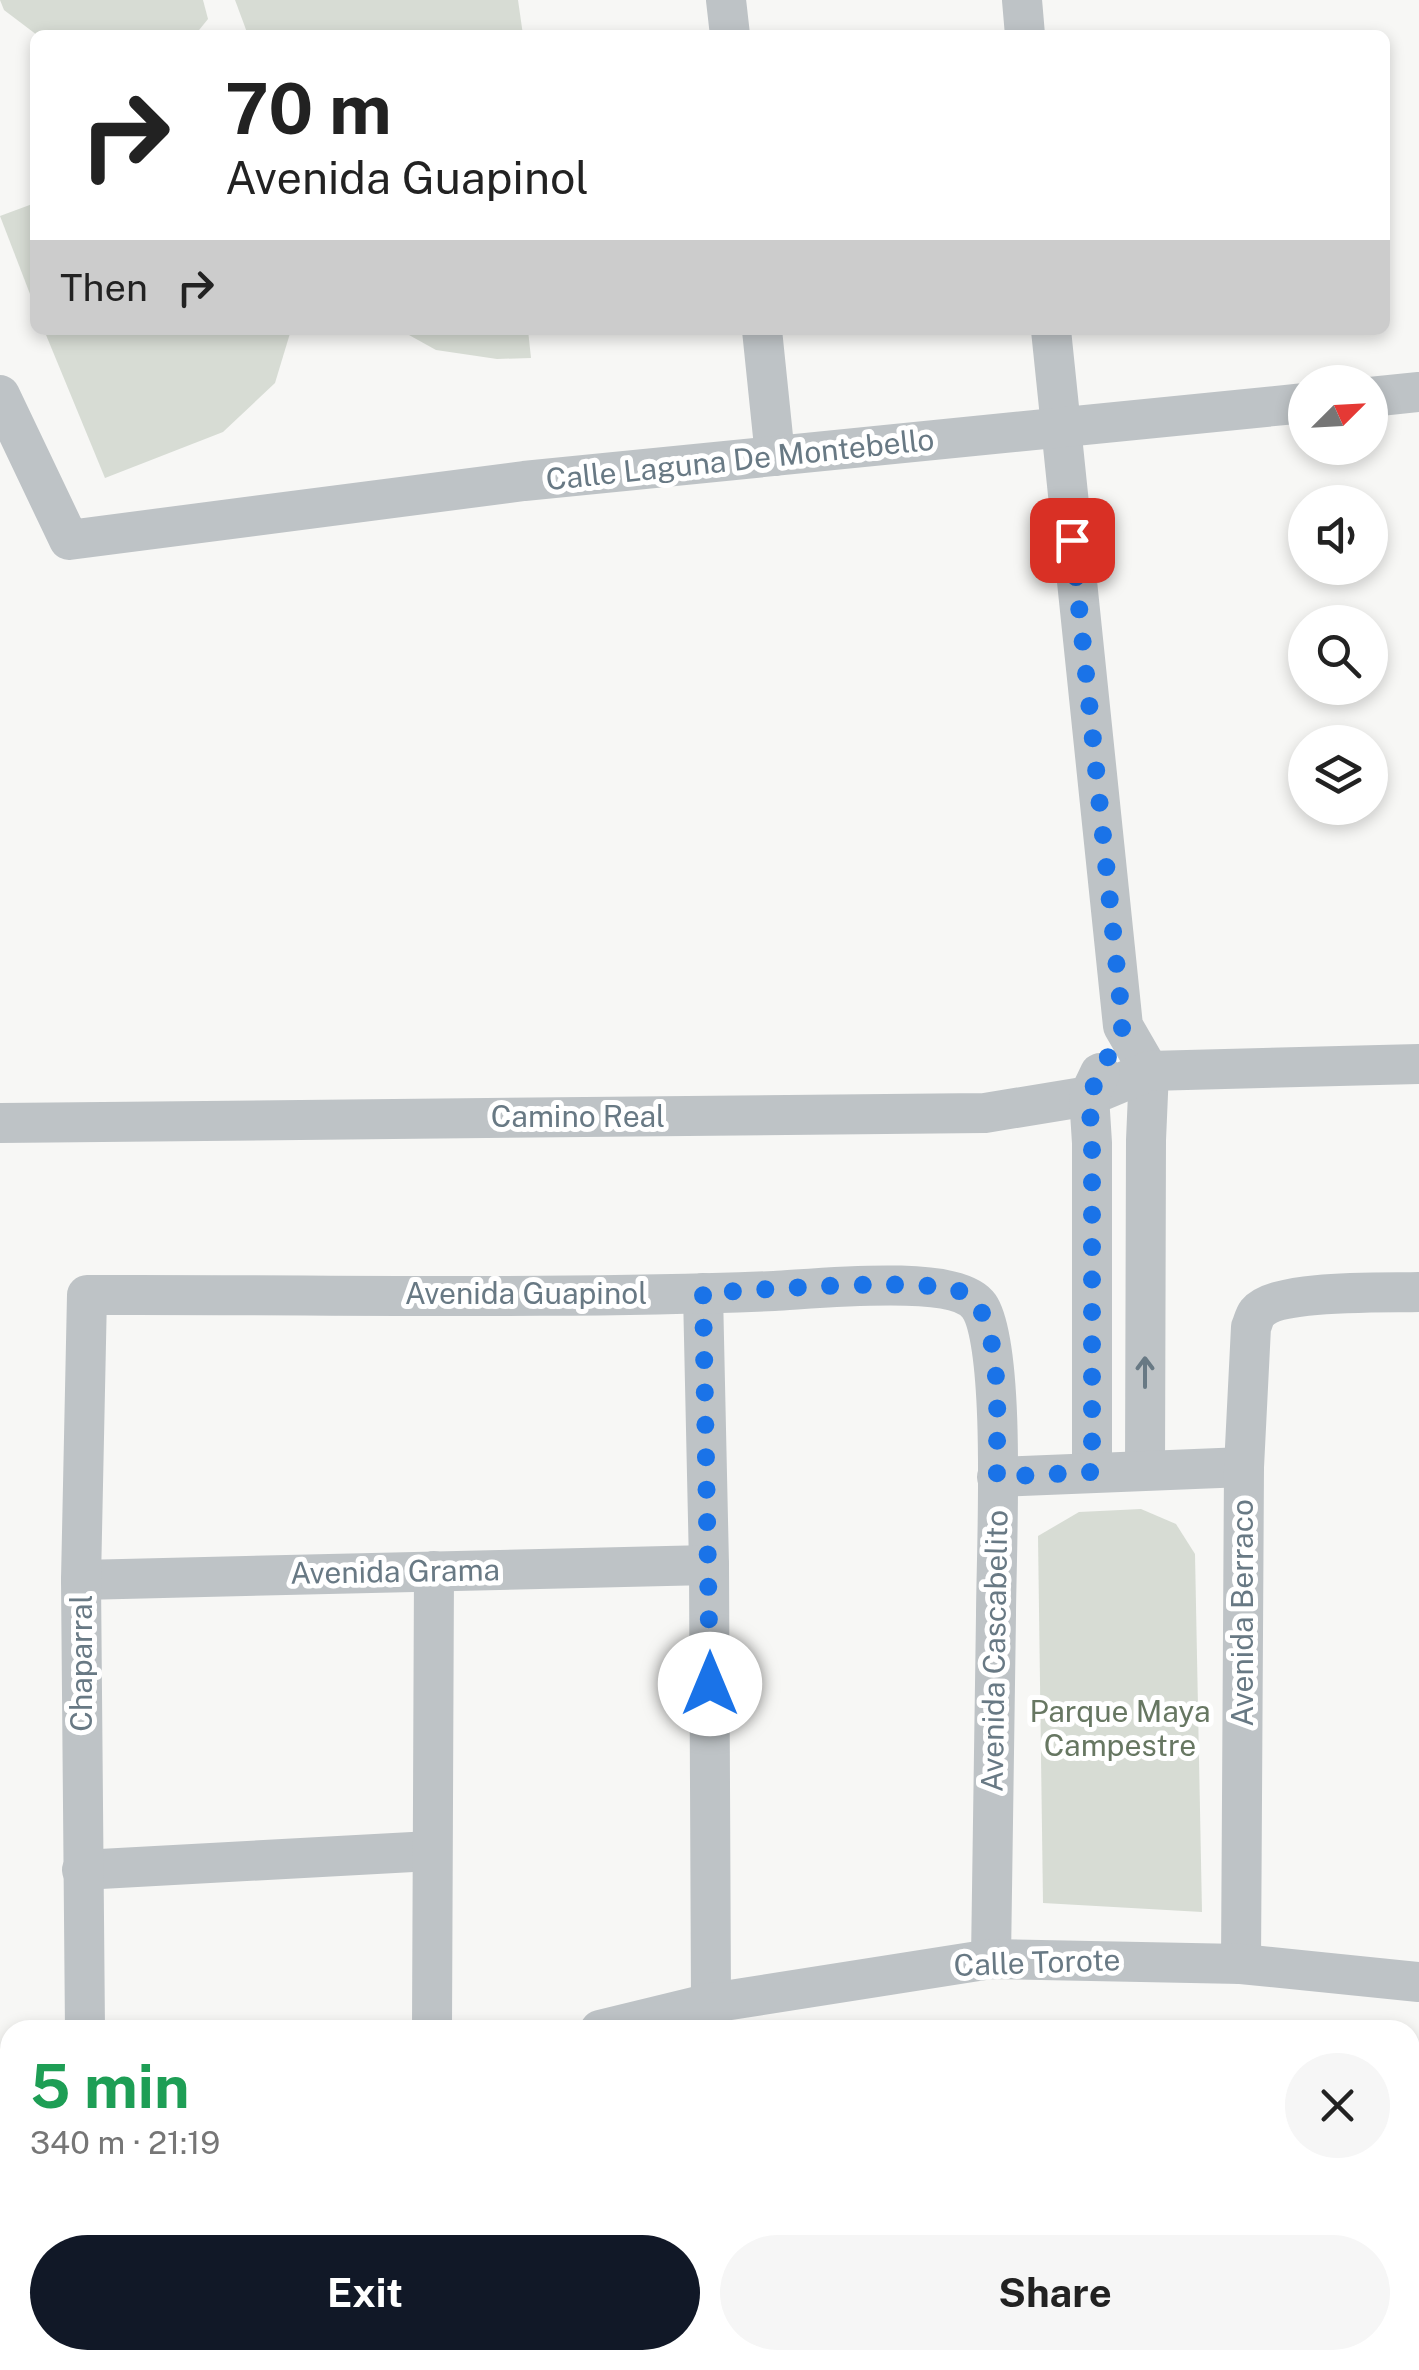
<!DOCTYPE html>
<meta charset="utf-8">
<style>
body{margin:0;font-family:"Public Sans",sans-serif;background:#f6f6f6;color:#222;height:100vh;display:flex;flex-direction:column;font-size:38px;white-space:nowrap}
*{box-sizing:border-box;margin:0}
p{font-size:32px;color:#767676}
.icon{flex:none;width:55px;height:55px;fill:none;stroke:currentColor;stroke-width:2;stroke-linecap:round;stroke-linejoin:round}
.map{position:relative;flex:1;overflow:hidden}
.panel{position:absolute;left:0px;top:2020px;width:1420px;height:350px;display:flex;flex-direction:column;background:#fff;border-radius:30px 30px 0 0;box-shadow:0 5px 15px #0003}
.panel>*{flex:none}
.banner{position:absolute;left:30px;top:30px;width:1360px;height:305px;border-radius:15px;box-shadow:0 5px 15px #0003;background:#fff;color:#222;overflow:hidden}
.needle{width:65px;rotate:66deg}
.tools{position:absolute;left:1288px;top:365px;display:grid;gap:20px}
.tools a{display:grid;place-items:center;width:100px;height:100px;border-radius:50%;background:#fff;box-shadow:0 5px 15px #0003;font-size:50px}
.pin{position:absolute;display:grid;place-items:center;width:85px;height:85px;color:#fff;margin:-42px;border-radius:20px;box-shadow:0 5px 15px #0006}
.me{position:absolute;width:110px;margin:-55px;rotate:0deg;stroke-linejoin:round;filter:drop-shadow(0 0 8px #0008)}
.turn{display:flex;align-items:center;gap:35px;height:210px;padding:0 30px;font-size:45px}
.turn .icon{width:130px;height:130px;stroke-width:2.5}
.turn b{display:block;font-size:70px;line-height:85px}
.then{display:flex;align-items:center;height:95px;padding:0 30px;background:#0003;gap:20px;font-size:38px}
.round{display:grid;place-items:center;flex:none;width:105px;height:105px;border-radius:52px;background:#f6f6f6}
.headline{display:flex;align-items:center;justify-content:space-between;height:170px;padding:0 30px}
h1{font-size:60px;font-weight:700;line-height:75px;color:#1e9e55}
.action{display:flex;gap:20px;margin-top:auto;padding:20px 30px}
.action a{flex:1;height:115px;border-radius:60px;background:#111827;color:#fff;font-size:40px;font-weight:700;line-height:115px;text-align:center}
.action a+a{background:#f6f6f6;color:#222}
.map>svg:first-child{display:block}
</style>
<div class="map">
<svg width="1419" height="2370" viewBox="0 0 1419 2370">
<rect width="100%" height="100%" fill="#f7f7f5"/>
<g fill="#d7dcd4">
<path d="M0,0H203L208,19L195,35H37L4,10Z"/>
<path d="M235,0H518L523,35H248Z"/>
<path d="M35,203V307L0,216Z"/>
<path d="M44,330H291L275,383L223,432L105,478Z"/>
<path d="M400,330H528L531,358L497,359L436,350Z"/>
<path d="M1141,1509L1176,1524L1195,1554L1202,1912L1043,1903L1038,1536L1079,1512Z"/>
</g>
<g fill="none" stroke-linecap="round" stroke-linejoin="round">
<g stroke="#b8c4c8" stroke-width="11">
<path d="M1410,2287L1419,2288"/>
<path d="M733,2370L745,2360"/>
</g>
</g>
<g fill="#a8b0b5">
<path d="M59,2360H118L127,2370H48Z"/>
<path d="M129,2360H175L164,2370H138Z"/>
</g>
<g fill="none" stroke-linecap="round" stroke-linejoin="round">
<g stroke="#bec3c6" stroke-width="40">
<path d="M726,0L730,35"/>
<path d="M1022,0L1025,35"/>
<path d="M762,330L775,456"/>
<path d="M1051,330L1123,1026L1149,1071L1146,1140L1145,1470"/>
<path d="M0,395L69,540L524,481L1305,403"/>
<path d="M1370,397L1419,392"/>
<path d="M0,1123L985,1113L1089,1096L1149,1071L1419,1064"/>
<path d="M703,1293L709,1565L711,2003"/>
<path d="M1092,1472V1143L1089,1096L1100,1073"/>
<path d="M997,1477L1244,1467"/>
<path d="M81,1580L709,1565"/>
<path d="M82,1870L431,1851"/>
<path d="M1241,1964L1244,1467L1251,1327C1253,1323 1254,1317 1257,1313C1276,1289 1386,1293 1419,1292"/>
<path d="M85,2030L81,1580L87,1295C316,1294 545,1300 774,1291C814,1289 956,1273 979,1306C1007,1346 996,1557 996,1615C994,1730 993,1844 991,1959"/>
<path d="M432,2030L434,1571"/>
<path d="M600,2030L711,2003L991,1959L1241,1964L1419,1982"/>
</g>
</g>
<defs><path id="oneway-shaft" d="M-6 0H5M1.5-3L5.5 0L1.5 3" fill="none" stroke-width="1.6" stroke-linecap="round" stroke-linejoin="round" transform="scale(2.5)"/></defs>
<use stroke="#687984" href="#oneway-shaft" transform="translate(1145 1372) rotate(-90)"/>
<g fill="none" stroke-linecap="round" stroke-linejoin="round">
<path stroke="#1a73e8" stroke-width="18" stroke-dasharray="0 32.4" d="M710,1684L703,1293C752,1291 929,1275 964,1293C970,1296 977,1304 980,1309C1003,1351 996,1429 997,1477L1092,1472V1142L1089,1096L1123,1026L1072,540"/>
</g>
<g text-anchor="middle" stroke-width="10" stroke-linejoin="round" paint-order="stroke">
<g font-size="30" fill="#687984" stroke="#fff">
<text transform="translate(740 460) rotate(-6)" y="10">Calle Laguna De Montebello</text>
<text x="578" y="1127">Camino Real</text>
<text x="526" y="1304">Avenida Guapinol</text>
<text transform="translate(395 1572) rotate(-1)" y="10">Avenida Grama</text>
<text transform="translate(1243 1613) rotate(-90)" y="10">Avenida Berraco</text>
<text transform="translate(995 1651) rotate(-89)" y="10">Avenida Cascabelito</text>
<text transform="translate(82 1663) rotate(-90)" y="10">Chaparral</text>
<text transform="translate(1037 1963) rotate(-2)" y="10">Calle Torote</text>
</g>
<g font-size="30" fill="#677762" stroke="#fff">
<text x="1120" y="1722">Parque Maya<tspan x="1120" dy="34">Campestre</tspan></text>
</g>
</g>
</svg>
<div class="tools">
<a><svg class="needle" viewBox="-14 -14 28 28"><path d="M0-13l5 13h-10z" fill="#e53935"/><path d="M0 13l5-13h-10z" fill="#767676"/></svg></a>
<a><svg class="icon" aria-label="sound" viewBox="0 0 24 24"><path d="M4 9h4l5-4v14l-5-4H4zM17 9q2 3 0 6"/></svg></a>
<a><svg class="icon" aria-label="search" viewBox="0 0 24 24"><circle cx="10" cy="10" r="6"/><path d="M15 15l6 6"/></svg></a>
<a><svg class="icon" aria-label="layers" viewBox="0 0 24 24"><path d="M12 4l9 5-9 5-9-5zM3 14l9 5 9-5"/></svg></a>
</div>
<div class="pin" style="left:1072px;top:540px;background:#d93025"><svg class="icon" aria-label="arrive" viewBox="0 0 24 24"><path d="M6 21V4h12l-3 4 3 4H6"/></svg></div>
<svg class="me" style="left:710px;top:1684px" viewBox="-20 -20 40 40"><circle r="19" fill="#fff"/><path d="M0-13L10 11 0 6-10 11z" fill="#1a73e8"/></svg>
<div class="banner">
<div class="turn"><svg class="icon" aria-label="right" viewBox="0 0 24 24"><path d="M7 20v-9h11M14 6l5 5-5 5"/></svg><div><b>70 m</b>Avenida Guapinol</div></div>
<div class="then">Then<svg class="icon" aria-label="right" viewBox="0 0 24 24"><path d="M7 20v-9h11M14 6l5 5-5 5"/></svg></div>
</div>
<section class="panel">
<div class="headline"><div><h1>5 min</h1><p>340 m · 21:19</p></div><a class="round"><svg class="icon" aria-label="close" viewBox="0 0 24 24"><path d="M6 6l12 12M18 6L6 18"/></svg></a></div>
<div class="action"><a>Exit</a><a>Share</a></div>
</section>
</div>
